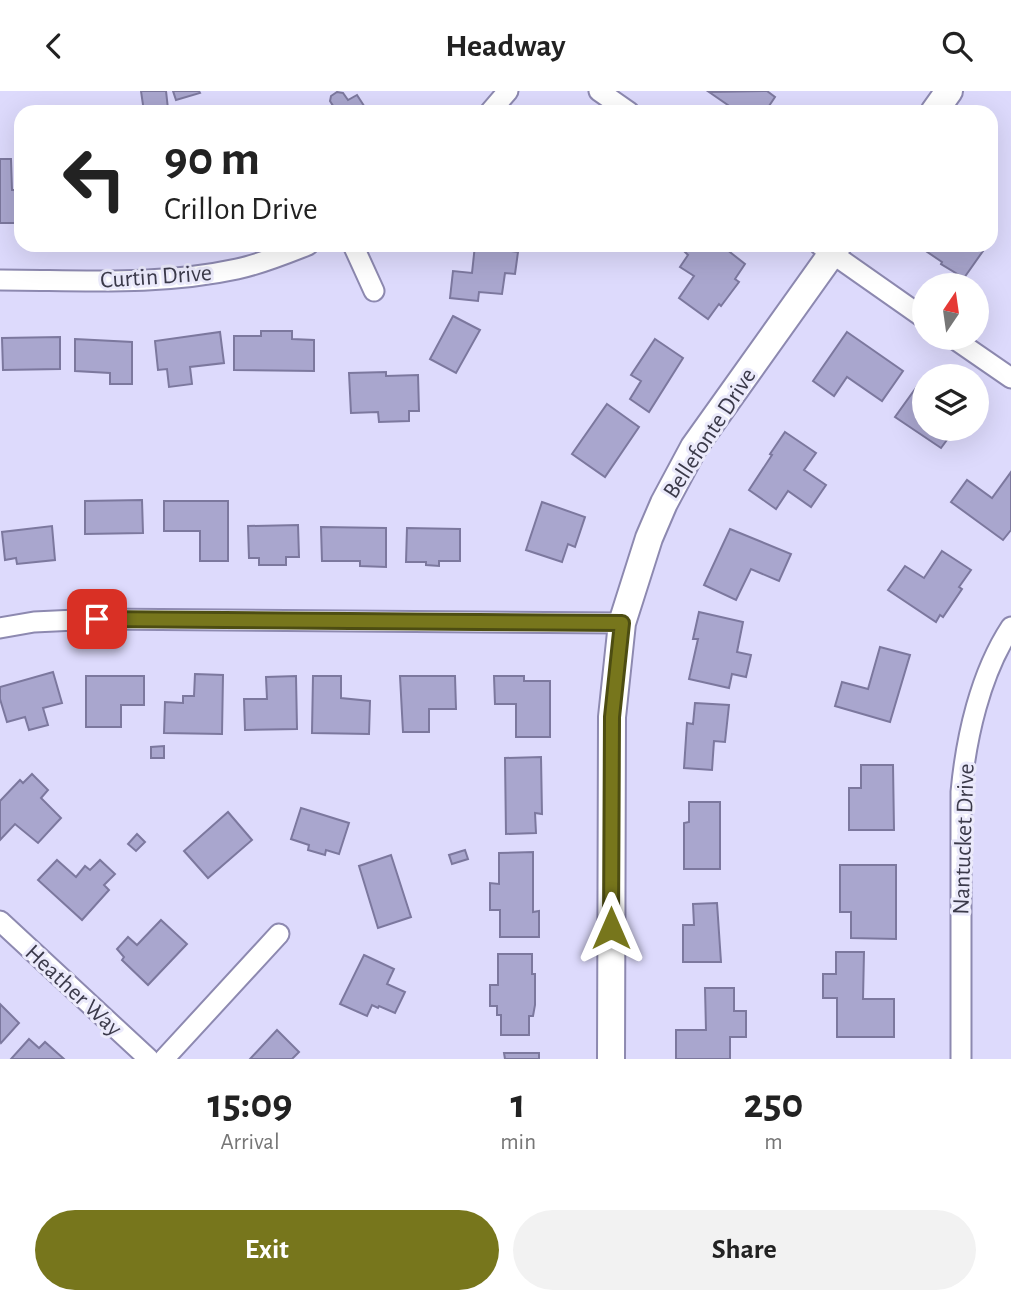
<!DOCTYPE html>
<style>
body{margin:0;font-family:"Alegreya Sans",sans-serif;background:#f2f2f2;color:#222;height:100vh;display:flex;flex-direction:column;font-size:26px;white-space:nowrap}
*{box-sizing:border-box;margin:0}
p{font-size:23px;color:#767676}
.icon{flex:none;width:38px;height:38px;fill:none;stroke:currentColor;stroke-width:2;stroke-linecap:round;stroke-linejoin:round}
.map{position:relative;height:968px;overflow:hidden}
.details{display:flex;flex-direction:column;background:#fff;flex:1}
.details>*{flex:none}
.hud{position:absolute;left:14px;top:14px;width:984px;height:147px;border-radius:21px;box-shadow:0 7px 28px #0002;background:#fff;color:#222;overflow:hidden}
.needle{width:46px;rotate:13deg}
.fabs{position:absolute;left:912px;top:182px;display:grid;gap:14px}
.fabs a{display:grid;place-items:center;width:77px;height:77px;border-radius:50%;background:#fff;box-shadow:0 7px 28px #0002;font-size:35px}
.pin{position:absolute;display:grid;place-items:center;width:60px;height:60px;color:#fff;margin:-30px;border-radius:14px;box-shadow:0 4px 10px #0006}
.me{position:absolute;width:77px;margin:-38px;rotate:0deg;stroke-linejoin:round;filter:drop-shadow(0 0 5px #0008)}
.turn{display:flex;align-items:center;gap:24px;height:147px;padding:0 35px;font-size:32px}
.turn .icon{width:91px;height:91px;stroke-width:2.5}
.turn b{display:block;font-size:49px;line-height:60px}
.eta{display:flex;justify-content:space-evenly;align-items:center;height:119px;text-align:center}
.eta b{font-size:42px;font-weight:700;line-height:49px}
.cta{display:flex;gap:14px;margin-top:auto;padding:14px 35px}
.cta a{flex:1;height:80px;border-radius:42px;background:#77761c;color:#fff;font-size:28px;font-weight:700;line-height:80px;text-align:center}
.cta a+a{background:#f2f2f2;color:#222}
header{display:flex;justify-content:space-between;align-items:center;height:91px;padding:0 35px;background:#fff;font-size:32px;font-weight:700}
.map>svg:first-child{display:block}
</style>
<header><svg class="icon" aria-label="back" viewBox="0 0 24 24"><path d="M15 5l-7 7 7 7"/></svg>Headway<svg class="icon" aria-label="search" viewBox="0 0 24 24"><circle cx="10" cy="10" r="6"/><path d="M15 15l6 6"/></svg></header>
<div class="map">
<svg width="1011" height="968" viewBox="0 0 1011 968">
<rect width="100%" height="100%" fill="#dddafc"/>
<g fill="#a9a6ce" stroke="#7c789e" stroke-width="2">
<path d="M141,0H166L168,18L144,21Z"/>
<path d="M173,0H199L200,2L176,9Z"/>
<path d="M767,0L775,6L765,21H738L709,1Z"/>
<path d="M337,1L343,2L348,9L357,4L368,21H330L335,18L330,10L331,5Z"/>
<path d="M0,68H11L12,99H21V132H0Z"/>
<path d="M475,154H506L505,159L518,161L515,183L505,182L502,203L479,201L478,210L450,207L453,180L472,182Z"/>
<path d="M688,154H721L745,173L735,188L739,191L721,215L719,213L708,228L679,207L694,185L680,176L688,164L684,160Z"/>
<path d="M917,154H978L977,156L983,160L964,187L941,173L942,171Z"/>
<path d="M453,225L480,239L456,282L430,268Z"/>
<path d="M261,240H292V248L314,249V280L234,279V245H261Z"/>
<path d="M220,241L224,272L190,276L192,293L169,296L167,278L158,279L155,250Z"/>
<path d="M847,241L903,280L882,310L847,286L834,305L813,290Z"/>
<path d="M60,246V278L3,279L2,247Z"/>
<path d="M75,248L132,251V293H110V282L75,280Z"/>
<path d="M655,248L683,267L649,321L630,308L641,290L631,284Z"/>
<path d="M386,281V285L418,284L419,320H409V330L379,331L378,321L351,322L349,282Z"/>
<path d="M918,294L924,299V338H955L941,357L895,326Z"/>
<path d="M607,313L639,336L605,386L572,363Z"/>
<path d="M785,341L816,362L804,379L826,394L811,416L788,400L776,418L749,399L772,364L770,363Z"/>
<path d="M1011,381V439L1003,449L951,411L967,389L992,407Z"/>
<path d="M142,409L143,442L85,443V410Z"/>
<path d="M164,410H228V470H200V440H164Z"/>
<path d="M542,411L585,426L575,456L568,453L562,471L526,459Z"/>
<path d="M298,434L299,466H286V474H259V467H249L248,435Z"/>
<path d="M52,435L55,469L17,473L16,467L5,469L2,441Z"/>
<path d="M321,436L386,437V476L360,475V470H322Z"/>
<path d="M407,437L460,438V470H439V475L426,474V471H406Z"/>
<path d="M730,438L791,463L779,490L751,478L736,509L704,494Z"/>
<path d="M942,460L971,479L959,496L962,498L943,526L940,524L936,531L888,499L905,475L924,487Z"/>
<path d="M699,521L743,531L737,561L751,564L746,586L732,583L729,597L689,588L698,548H693Z"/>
<path d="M880,556L910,564L890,631L835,615L842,591L868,598Z"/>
<path d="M53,581L62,612L43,617L48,634L29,639L25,626L7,631L0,608V596Z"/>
<path d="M195,583L223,584L222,643L164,642L165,611L183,612V605H194Z"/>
<path d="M86,585H144V614H121V636H86Z"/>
<path d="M296,585L297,638L245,639L244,608H267L266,586Z"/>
<path d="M313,585H341V607L370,610L369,643L312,642Z"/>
<path d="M400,585H455L456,618H429V641H403Z"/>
<path d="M494,585H524V590H550V646H516V613H495Z"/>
<path d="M695,612L729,614L725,651L714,650L712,679L684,677L687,632L693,633Z"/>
<path d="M164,655V667H151V656Z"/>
<path d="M541,666L542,723L535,722L536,742L506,743L505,667Z"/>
<path d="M861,674H893L894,739H849V697H861Z"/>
<path d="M32,683L48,699L41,707L61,727L38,752L15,733L0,749V710L20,689L23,692Z"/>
<path d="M689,711H720V778H684V732L689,731Z"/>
<path d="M301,717L349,732L339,763L326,759L325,764L308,759L309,754L291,748Z"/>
<path d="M228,721L252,749L208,787L184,760Z"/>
<path d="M137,743L145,751L136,760L128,753Z"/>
<path d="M465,759L468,768L452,773L449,764Z"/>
<path d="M533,761V821L539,820V846H500V819H490V792L499,793V762Z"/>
<path d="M391,764L411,826L378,837L359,775Z"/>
<path d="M57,769L76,786L85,775L90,779L100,769L115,783L104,794L109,799L82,829L38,789Z"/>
<path d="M840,774H896V848L851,847V821H840Z"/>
<path d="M717,812L721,871H683V834H694L693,813Z"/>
<path d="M161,829L187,853L148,894L122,869L124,866L117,858L128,846L137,854Z"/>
<path d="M836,861H864L863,908H894V946H837V907H823V883H836Z"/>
<path d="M498,863H532V883H535V914L533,925H529V944H501V924H497V915H490V894H498Z"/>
<path d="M364,864L394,878L387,893L405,901L395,922L379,915L378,917L372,914L367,925L340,913Z"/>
<path d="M705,897H734V920H746V946H730V968H676V939H706Z"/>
<path d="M0,913L19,932L1,952L0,950Z"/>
<path d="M277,939L299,961L292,968H250Z"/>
<path d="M29,948L39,957L45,951L64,968H11Z"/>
<path d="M504,962H539V968H505Z"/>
</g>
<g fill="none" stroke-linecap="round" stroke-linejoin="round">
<g stroke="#8d89b0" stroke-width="23">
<g id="street">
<path d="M599,0L629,21"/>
<path d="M490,21L508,0"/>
<path d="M353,154L374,200"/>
<path d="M820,154L924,227"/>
<path d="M0,189C79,189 159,195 237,178C261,173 285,163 308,154"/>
<path d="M953,247L1011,287"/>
<path d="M0,537L34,531L97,528L622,532"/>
<path d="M0,830L149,968"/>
<path d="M164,968L279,843"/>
<path d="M961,968V701C966,647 980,583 1011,536"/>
</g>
</g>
<g stroke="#8d89b0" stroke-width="30">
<g id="secondary">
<path d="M934,21L949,0"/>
<path d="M611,968L612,626L622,532L649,447L664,412L694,356L838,154"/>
</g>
</g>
<use href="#street" stroke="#fff" stroke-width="19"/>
<use href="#secondary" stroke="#fff" stroke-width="26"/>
</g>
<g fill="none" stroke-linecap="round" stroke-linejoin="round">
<g stroke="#4d4d12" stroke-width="18">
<path id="route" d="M97,528L622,532L612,626L611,837"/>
</g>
<use href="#route" stroke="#77761c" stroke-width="12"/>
</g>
<g text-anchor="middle" stroke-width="6" stroke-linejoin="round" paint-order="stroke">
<g font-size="24" fill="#3b3a4a" stroke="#ebeafb">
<text transform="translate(156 185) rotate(-4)" y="8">Curtin Drive</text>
<text transform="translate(709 342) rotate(-57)" y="8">Bellefonte Drive</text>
<text transform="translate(963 748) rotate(-88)" y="8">Nantucket Drive</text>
<text transform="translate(74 899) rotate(43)" y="8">Heather Way</text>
</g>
</g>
</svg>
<div class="fabs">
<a><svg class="needle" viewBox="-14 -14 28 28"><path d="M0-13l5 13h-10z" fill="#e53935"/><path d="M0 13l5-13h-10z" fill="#767676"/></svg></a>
<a><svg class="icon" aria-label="layers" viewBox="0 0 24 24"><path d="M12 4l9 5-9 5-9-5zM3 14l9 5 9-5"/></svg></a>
</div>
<div class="pin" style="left:97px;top:528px;background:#d93025"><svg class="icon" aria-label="arrive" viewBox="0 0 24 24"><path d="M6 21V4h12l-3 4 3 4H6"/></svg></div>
<svg class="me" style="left:611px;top:837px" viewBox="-20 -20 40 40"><path d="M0-17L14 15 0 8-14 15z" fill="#77761c" stroke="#fff" stroke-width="4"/></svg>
<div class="hud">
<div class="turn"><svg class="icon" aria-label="left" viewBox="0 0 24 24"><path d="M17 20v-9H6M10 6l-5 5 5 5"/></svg><div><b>90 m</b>Crillon Drive</div></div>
</div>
</div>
<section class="details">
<div class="eta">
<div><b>15:09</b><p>Arrival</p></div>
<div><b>1</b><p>min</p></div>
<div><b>250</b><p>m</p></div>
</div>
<div class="cta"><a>Exit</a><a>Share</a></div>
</section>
